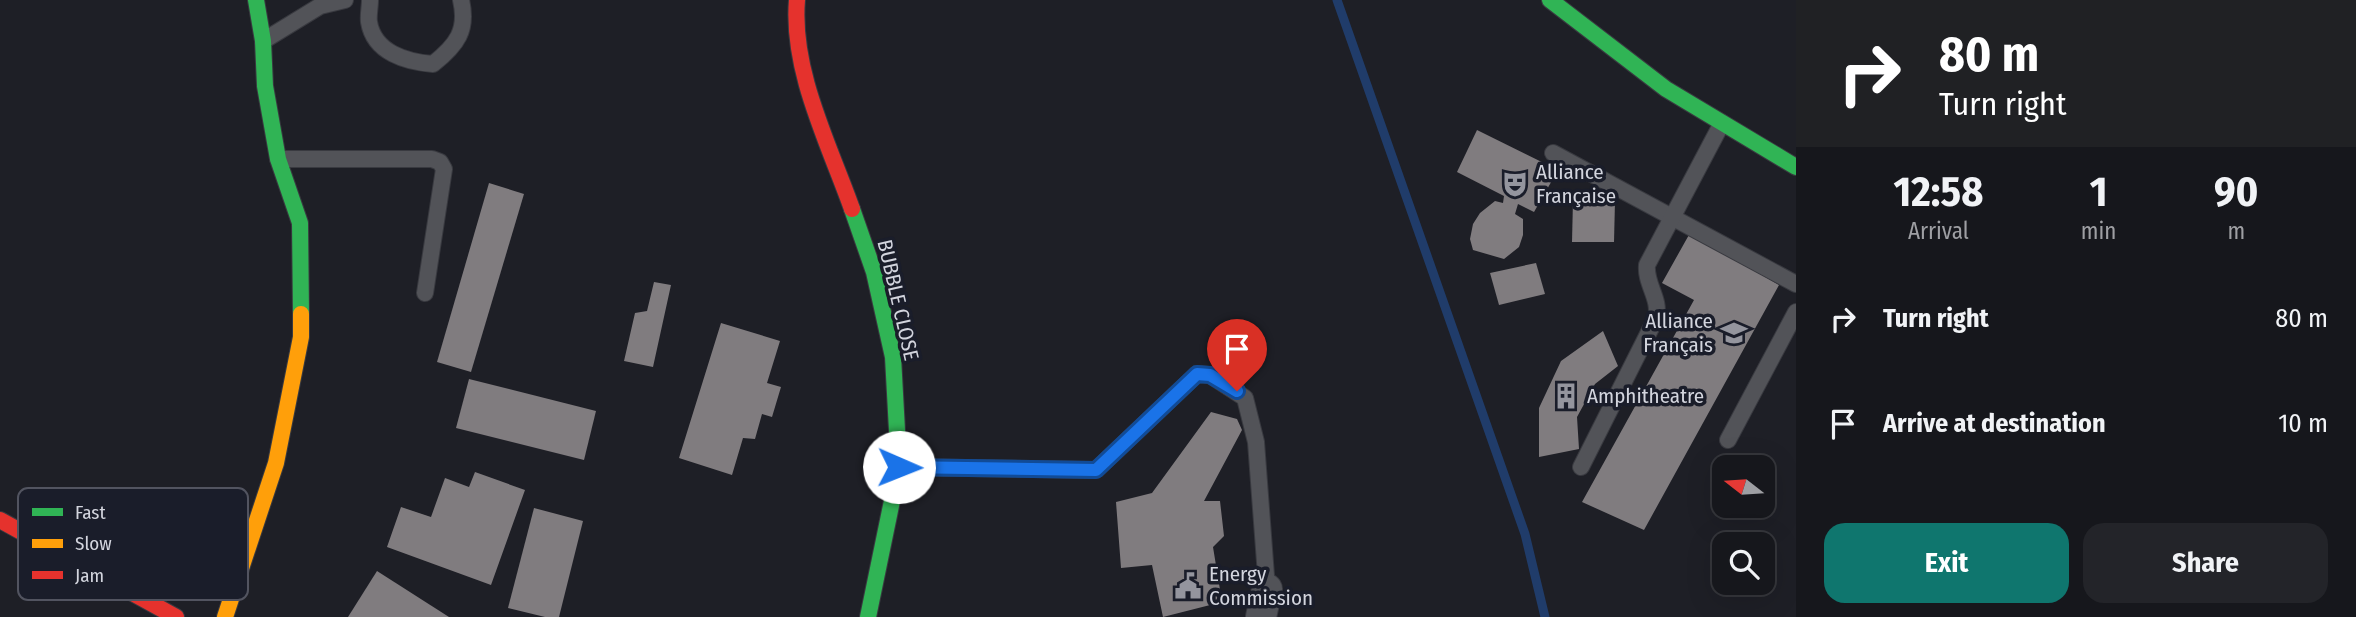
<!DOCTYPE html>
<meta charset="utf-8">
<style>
body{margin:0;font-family:"Fira Sans Condensed",sans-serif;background:#232429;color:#f1f3f6;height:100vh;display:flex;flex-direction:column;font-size:26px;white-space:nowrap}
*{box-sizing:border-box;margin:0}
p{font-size:23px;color:#9e9fa3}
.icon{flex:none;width:38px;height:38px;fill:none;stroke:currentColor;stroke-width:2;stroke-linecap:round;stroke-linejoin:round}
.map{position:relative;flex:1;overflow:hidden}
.drawer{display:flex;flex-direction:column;background:#16171c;width:560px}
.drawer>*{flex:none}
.top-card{background:#202124;color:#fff;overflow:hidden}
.needle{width:46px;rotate:287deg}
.tools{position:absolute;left:1712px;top:455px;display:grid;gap:14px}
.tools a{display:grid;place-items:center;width:63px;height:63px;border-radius:14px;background:#16171c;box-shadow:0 7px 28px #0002,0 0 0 2px #35363b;font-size:35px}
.pin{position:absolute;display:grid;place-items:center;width:60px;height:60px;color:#fff;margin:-72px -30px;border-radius:50% 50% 50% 0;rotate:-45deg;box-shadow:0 0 7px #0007}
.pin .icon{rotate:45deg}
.me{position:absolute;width:77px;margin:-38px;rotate:91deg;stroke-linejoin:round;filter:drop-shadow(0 0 5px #0008)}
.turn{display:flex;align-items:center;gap:24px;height:147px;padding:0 28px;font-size:32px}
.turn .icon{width:91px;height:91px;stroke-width:2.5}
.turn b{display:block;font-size:49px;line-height:60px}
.eta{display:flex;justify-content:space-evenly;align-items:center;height:119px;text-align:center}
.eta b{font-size:42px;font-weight:700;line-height:49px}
.button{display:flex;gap:14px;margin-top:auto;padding:14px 28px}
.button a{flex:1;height:80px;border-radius:21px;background:#0f766e;color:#fff;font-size:28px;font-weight:700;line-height:80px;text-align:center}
.button a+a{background:#232429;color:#f1f3f6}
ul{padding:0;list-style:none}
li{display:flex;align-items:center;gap:21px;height:105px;padding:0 28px}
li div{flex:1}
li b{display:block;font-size:26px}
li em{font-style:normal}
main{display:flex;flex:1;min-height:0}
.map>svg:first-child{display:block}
</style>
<main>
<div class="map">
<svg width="1796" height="617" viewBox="0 0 1796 617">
<rect width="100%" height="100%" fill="#1e1f26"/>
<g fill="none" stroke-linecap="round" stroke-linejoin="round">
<path stroke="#203c6a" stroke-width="9" d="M1337,0L1525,534L1545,617"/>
</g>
<g fill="#807c7f">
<path d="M1477,130L1558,170L1534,212L1518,204L1515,214L1523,219V235L1519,247L1504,259L1473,250L1470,239L1473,224L1480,213L1495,201L1503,203L1504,196L1457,172Z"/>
<path d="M489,183L524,194L471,372L437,362Z"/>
<path d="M1573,200L1615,201L1614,242H1572Z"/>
<path d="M1690,233L1779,285L1644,530L1582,502L1694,300L1662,283Z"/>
<path d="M1536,263L1545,294L1499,305L1490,273Z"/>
<path d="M654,282L671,285L653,367L624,361L635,313L647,311Z"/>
<path d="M721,323L780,341L767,383L781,387L772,417L762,414L755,439L743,438L732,475L679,458Z"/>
<path d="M1603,331L1618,366L1595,384L1577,417L1579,449L1539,457V408L1561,361Z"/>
<path d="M469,379L596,411L584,460L456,428Z"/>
<path d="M1211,412L1237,419L1242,430L1204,501H1220L1224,536L1213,547L1222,602L1163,617L1152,565L1121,568L1116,502L1152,493Z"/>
<path d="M475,472L525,490L491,585L387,547L401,507L431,517L445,478L469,487Z"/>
<path d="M534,508L583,521L559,617H545L508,608Z"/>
<path d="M377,571L449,617H348Z"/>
</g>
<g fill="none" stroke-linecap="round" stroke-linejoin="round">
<g stroke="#393a40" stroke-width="18">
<g id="lane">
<path d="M370,0C370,7 368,16 369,22C374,53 407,62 433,64C457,45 468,30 461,0"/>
<path d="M263,41L320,6L345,0"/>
<path d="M1553,153L1796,284"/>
<path d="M278,159H432L440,162L444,169L425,293"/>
<path d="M1728,440L1796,312"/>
<path d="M899,467L1096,470L1197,374L1210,375L1245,398L1256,442L1267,589"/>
<path d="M1581,467L1656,318C1661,299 1645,284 1647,265L1722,123"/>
</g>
</g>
<g stroke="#393a40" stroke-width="32">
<path id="street" d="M1261,617L1267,589"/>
</g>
<g stroke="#393a40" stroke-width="18">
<g id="fast">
<path d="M256,0L263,41L265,86L278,159L300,223L301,314"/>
<path d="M1550,0L1666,89L1796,167"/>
<path d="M852,209L874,272L893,357L899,467L868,617"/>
</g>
</g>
<g stroke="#393a40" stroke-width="18">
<path id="slow" d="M225,617L276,463L301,337V314"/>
</g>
<g stroke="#393a40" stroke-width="18">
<g id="jam">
<path d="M797,0C791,71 829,144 852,209"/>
<path d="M0,520L176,617"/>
</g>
</g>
<use href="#lane" stroke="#525358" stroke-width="16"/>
<use href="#street" stroke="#525358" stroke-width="30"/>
<use href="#fast" stroke="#30b455" stroke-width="16"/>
<use href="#slow" stroke="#ff9f0a" stroke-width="16"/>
<use href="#jam" stroke="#e5322d" stroke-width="16"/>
</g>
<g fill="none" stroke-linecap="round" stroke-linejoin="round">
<g stroke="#114b97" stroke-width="18">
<path id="route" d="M899,467L1096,470L1197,374L1210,375L1237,391"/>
</g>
<use href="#route" stroke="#1a73e8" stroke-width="12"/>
</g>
<defs>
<g id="theatre-bare" transform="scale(2.1)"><path d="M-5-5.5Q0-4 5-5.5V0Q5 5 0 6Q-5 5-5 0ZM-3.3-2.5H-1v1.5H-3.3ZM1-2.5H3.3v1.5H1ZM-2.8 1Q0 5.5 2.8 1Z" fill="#94959e" stroke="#1a1d2a" stroke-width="2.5" paint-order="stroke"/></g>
<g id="school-bare" transform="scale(2.1)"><path d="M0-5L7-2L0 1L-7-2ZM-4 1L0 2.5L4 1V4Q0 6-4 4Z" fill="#94959e" stroke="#1a1d2a" stroke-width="2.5" paint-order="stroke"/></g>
<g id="building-bare" transform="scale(2.1)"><path d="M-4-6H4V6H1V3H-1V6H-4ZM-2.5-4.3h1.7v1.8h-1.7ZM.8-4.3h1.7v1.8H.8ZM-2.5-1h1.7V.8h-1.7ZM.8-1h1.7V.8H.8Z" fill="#94959e" stroke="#1a1d2a" stroke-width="2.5" paint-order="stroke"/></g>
<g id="civic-bare" transform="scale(2.1)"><path d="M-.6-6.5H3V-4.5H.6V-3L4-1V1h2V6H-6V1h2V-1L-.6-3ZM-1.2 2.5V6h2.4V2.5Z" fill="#94959e" stroke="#1a1d2a" stroke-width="2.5" paint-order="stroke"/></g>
</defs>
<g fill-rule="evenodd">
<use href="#theatre-bare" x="1515" y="184"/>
<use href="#school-bare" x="1734" y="333"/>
<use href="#building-bare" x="1566" y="396"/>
<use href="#civic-bare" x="1188" y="586"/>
</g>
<g text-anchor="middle" stroke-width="7" stroke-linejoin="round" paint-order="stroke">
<g font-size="21" fill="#d3d5de" stroke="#1a1d2a" text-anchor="start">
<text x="1536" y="179">Alliance<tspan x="1536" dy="24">Française</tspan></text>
<text x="1713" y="328" text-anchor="end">Alliance<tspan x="1713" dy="24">Français</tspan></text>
<text x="1587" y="403">Amphitheatre</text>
<text x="1209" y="581">Energy<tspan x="1209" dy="24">Commission</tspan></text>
</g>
<g font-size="21" fill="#d3d5de" stroke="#1a1d2a">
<text transform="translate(898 300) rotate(77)" y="7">BUBBLE CLOSE</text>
</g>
</g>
<rect x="18" y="488" width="230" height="112" rx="10" fill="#1a1d2a" stroke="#525460" stroke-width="2"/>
<rect x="32" y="508" width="31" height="8" fill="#30b455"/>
<rect x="32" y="539" width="31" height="9" fill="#ff9f0a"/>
<rect x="32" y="571" width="31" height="8" fill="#e5322d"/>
<g font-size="19" fill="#d3d5de">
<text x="75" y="519">Fast</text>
<text x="75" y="550">Slow</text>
<text x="75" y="582">Jam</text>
</g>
</svg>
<div class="tools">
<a><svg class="needle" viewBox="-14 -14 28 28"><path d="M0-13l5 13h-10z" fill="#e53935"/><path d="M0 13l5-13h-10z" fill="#9e9fa3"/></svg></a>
<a><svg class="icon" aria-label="search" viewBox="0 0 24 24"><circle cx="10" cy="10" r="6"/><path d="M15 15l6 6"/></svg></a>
</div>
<div class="pin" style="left:1237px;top:391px;background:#d93025"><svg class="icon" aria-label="arrive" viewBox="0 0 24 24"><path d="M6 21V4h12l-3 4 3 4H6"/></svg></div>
<svg class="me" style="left:899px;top:467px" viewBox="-20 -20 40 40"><circle r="19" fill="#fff"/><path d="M0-13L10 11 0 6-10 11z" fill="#1a73e8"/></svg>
</div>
<section class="drawer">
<div class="top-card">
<div class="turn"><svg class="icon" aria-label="right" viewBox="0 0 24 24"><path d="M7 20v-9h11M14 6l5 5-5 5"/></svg><div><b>80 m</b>Turn right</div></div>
</div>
<div class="eta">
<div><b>12:58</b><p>Arrival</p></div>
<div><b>1</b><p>min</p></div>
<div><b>90</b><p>m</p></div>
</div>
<ul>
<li><svg class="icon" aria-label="right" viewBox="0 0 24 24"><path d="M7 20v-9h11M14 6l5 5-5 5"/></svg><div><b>Turn right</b></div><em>80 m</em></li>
<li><svg class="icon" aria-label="arrive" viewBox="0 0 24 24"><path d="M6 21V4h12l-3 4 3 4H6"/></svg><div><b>Arrive at destination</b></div><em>10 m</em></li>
</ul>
<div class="button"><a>Exit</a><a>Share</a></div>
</section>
</main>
